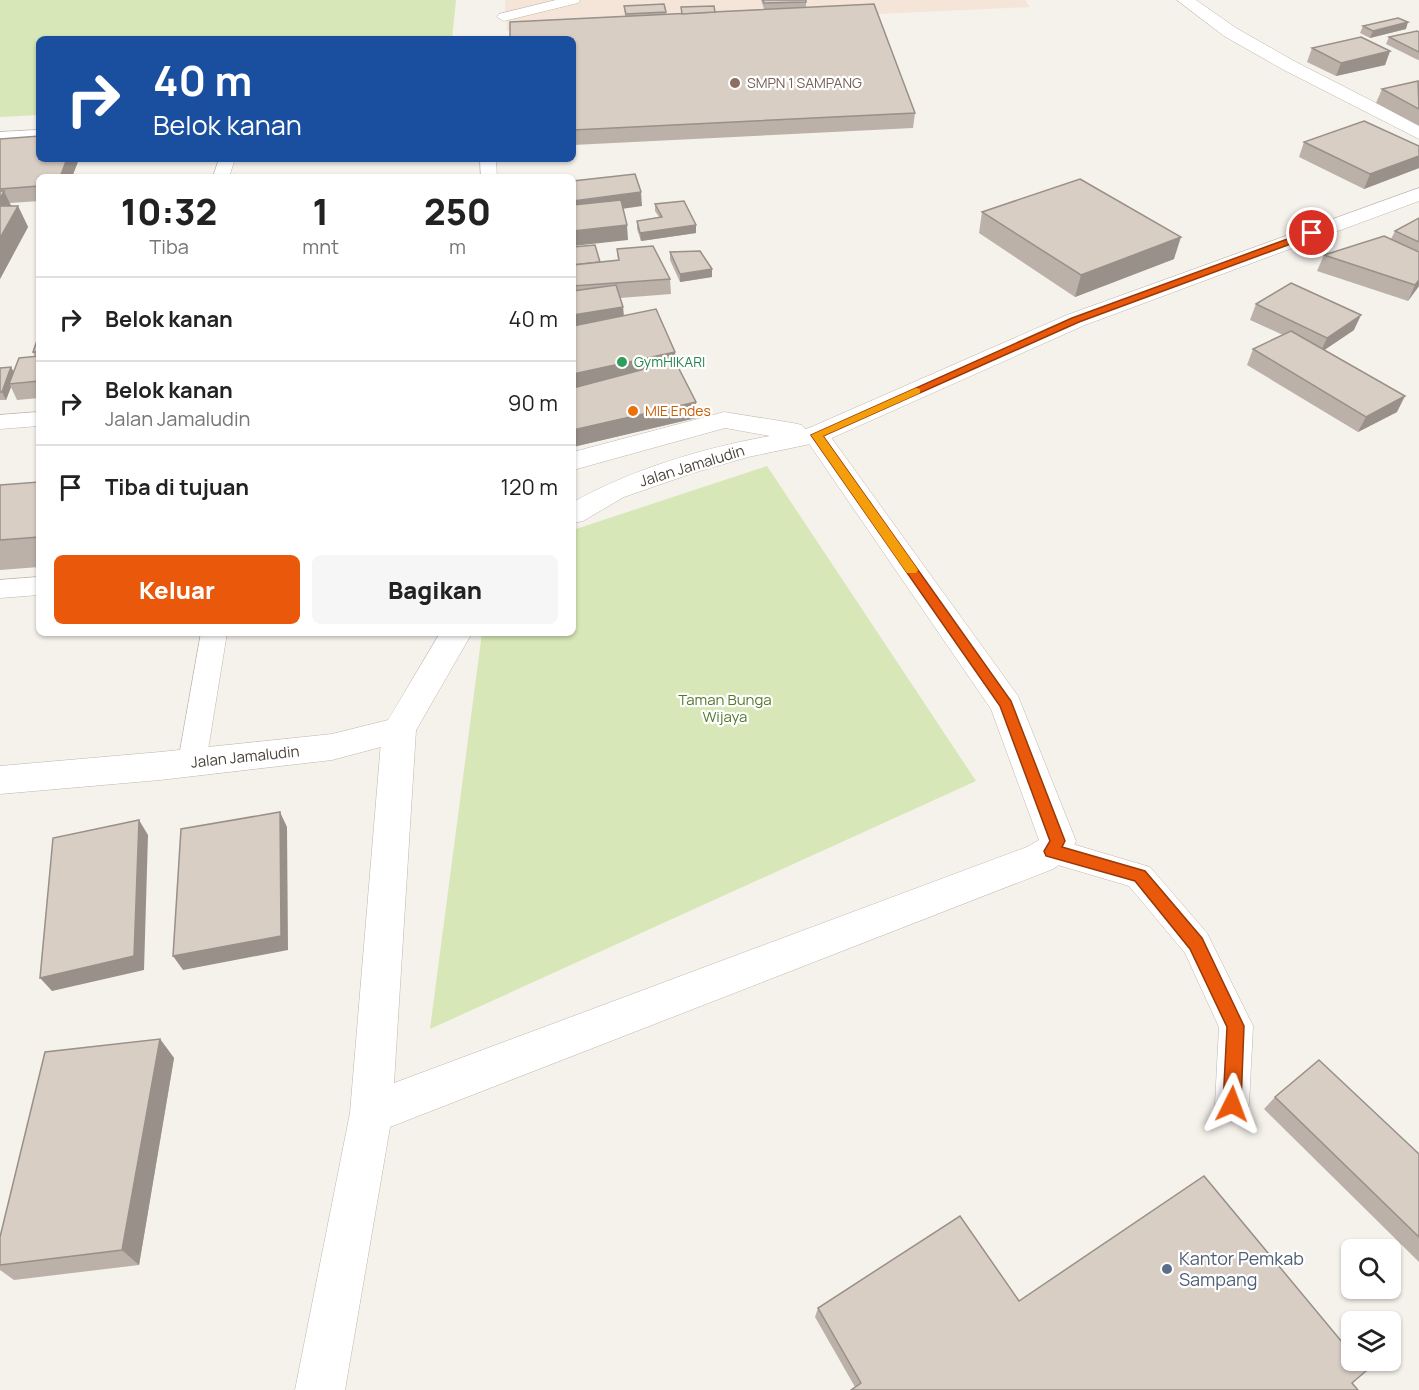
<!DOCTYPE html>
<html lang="id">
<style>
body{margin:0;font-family:Manrope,sans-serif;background:#f6f6f6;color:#222;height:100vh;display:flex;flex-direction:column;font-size:22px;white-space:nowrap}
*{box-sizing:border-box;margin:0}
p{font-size:20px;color:#767676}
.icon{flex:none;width:33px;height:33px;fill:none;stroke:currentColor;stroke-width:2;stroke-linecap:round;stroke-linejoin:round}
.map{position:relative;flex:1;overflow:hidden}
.sheet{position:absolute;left:36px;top:174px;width:540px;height:462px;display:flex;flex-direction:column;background:#fff;border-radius:9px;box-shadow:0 2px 4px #0004}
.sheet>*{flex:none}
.banner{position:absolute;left:36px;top:36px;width:540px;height:126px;border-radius:9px;box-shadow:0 2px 4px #0004;background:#1a4fa0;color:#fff;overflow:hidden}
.buttons{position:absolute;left:1341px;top:1239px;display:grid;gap:12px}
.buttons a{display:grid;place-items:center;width:60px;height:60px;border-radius:9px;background:#fff;box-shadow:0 2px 4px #0004;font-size:30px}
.pin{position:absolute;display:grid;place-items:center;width:51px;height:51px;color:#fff;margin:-26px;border:3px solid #fff;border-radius:50%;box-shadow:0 2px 6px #0007}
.me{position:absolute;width:66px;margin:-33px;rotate:3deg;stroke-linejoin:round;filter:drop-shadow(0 0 4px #0008)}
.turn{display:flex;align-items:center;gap:21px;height:126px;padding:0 18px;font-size:27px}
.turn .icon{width:78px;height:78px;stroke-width:2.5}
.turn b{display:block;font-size:42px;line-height:51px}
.eta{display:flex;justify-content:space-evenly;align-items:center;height:102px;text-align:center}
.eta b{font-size:36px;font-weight:800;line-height:42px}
.action{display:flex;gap:12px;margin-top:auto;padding:12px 18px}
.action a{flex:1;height:69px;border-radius:9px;background:#ea580c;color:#fff;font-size:24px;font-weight:800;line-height:69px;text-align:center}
.action a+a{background:#f6f6f6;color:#222}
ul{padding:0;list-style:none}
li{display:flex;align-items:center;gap:18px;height:84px;padding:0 18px;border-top:2px solid #e0e0e0}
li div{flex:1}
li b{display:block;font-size:22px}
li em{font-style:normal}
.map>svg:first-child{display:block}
</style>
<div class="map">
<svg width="1419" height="1390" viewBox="0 0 1419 1390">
<rect width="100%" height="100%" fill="#f5f1eb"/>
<path fill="#f5e5d8" d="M505,0H761L764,9L803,0H1025L1030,7L507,31Z"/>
<g fill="#d7e7b7">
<path d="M0,0H456L452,39H39V115L0,117Z"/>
<path d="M767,466L976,781L430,1029L482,633H573V530Z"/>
</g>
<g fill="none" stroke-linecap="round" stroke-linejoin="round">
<g stroke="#c0b7ae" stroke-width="1">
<g id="service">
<path d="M556,0H580L578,3L504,21L497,17L499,14Z"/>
<path d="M39,130V140L0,142V132Z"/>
<path d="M219,159H235L229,177H213Z"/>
<path d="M480,159H496L497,177H481Z"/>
<path d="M39,412V426L0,429V415Z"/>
<path d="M39,577V595L0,598V580Z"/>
<path d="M201,633H227L206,762L202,770L192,773L182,770L178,762Z"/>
<path d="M1052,838L1150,867L1207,933L1253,1026L1249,1104L1244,1116L1232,1121L1220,1116L1215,1104L1219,1027L1185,953L1129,886L1041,860L1037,851L1041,842Z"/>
</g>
</g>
<g stroke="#c0b7ae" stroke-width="1">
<g id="minor">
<path d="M1177,0H1196L1236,28L1294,61L1419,125V139L1282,69L1224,36Z"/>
<path d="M816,427L825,429L1018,696L1076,841C1070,854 1065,862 1053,869L390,1127L345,1390H295L350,1113L382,730L387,721L399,717L411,721L416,730L394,1083L1027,847L1039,840L991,709L803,435L807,429Z"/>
</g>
</g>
<g stroke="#c0b7ae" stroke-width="1">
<g id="tertiary">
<path d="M1419,188V201L1085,325L825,441L748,457L693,473L624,497L583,521L573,523V502C633,469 703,448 770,436L725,428L573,470V452L724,412L793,423L802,425L805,429L809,428L1067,315Z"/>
<path d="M440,633H472L411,739L332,760L160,780L0,794V766L160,752L332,734L388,720Z"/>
</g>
</g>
<use href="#service" fill="#fff" fill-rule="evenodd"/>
<use href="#minor" fill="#fff" fill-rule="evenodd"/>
<use href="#tertiary" fill="#fff" fill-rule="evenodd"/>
</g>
<g fill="#bbb1a9">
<path d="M761,0H806V7L915,113L913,128L573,145V39L625,16L624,6L666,12V14H681V7L715,12L764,9Z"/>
<path d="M1363,26L1406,29L1370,38L1360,33Z"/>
<path d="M1419,32V60H1418L1386,44L1389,37Z"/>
<path d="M1312,48L1390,51L1385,65L1336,76L1307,62Z"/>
<path d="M1419,81V126L1376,103L1382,89Z"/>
<path d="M0,139L39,159H79L72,177H39V201L10,203L11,206H18L28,227L0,279Z"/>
<path d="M1304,142L1419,146V168L1364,189L1299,157Z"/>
<path d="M655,204L696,225V233L641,241L637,229V221L659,217L655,211Z"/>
<path d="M982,212L1174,259L1075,297L979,233Z"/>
<path d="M1419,218V286L1408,301L1317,271L1324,255L1391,239L1395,231Z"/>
<path d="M573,247L600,262L618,260L617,249L670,279L671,294L620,298L623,307L624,316L675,352V363L696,418L573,447Z"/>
<path d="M670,252L712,277L680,282L670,260Z"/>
<path d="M1256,304L1354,330L1324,350L1397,412L1358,432L1247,365L1253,349L1283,335L1250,320Z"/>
<path d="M39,335V398L17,400L11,387L6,400H0V368L11,367L14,372L35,357L33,352Z"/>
<path d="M39,482V567L0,570V485Z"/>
<path d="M160,1039L174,1058L139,1265L14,1280L0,1270V1237Z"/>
<path d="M1275,1097L1419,1154V1262L1264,1109Z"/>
<path d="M1019,1301L1352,1354L855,1387L815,1317L818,1308Z"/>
</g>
<g fill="#989089">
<path d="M1408,22L1406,29L1370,38L1373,31Z"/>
<path d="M1390,51L1385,65L1336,76L1341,63Z"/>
<path d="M1419,156V168L1364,189L1370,174Z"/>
<path d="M67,159H79L72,177H60Z"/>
<path d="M4,191L14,212L0,216V199Z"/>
<path d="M641,192L642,206L573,216V201Z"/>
<path d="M18,206L28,227L0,279V238Z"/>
<path d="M627,225L628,240L573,246V231Z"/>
<path d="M696,225V233L641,241L640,233Z"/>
<path d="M1181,237L1174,259L1075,297L1081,275Z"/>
<path d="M712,269V277L680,282V274Z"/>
<path d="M1419,280V286L1408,301L1415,285Z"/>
<path d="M623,307L624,323L573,331V315Z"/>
<path d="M1361,315L1354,330L1320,353L1327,338Z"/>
<path d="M675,352L676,374L573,397V374Z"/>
<path d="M11,367L15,375L9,384L11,387L6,400L2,392Z"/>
<path d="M1405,396L1397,412L1358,432L1366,417Z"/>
<path d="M696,402V418L573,447V430Z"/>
<path d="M280,812L287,827L288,950L183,970L173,956Z"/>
<path d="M139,820L148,835L144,970L52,991L40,978Z"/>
<path d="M160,1039L174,1058L139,1265L122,1250Z"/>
</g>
<g fill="#d9cec4" stroke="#989089" stroke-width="1.5">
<path d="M763,0H806V2L764,3Z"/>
<path d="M664,4L666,12L626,14L624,6Z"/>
<path d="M874,4L915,113L573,130V39H510V22Z"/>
<path d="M714,6L715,12L682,14L681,7Z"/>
<path d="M1398,18L1408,22L1373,31L1363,26Z"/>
<path d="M1417,31L1419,32V52L1389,37Z"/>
<path d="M1361,37L1390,51L1341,63L1312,48Z"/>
<path d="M1418,81L1419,109L1382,89Z"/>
<path d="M1364,121L1419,146V156L1370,174L1304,142Z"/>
<path d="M39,136V159H67L60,177H39V186L0,189V139Z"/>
<path d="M635,174L641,192L573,201V181Z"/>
<path d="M1080,179L1181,237L1081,275L982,212Z"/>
<path d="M0,191H4L0,199Z"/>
<path d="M621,200L627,225L573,231V205Z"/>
<path d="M684,201L696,225L640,233L637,221L662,217L655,204Z"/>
<path d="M0,206H18L0,238Z"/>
<path d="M1419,218V242L1395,231Z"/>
<path d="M1384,236L1419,252V280L1415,285L1324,255Z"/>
<path d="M595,245L600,262L573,265V247Z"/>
<path d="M653,246L670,279L573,286V265L619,260L617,249Z"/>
<path d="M700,251L712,269L680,274L670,252Z"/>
<path d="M1291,283L1361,315L1327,338L1256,304Z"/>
<path d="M616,285L623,307L573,315V291Z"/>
<path d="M656,309L675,352L573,374V326Z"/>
<path d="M1291,331L1405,396L1366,417L1253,349Z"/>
<path d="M39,335V352H33Z"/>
<path d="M39,356V381L9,384L19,358Z"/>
<path d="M675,361L696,402L573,430V388Z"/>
<path d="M11,367L2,392H0V368Z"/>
<path d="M39,482V537L0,540V485Z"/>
<path d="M280,812L281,936L173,956L181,829Z"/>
<path d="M139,820L134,956L40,978L53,838Z"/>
<path d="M160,1039L122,1250L0,1265V1237L45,1052Z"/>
<path d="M1319,1060L1419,1154V1237L1275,1097Z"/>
<path d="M1204,1176L1352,1354V1360H1357L1366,1371L1352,1383L1358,1390H851L861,1383L818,1308L960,1216L1019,1301Z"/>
</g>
<path fill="#ea580c" stroke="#983908" stroke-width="1.5" d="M1312,230L1316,233L1315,235L1079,322L823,436L1011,701L1065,841L1062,847L1145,871L1202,938L1244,1026L1241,1104L1238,1110L1232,1113L1226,1110L1223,1104L1227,1027L1190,949L1135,881L1046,856L1044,851L1050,841L1000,706L811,435L1072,318Z"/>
<path fill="#f59e0b" d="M916,388L920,389V393L823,436L916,567L918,570L916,573H907L811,435Z"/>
<circle fill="#8d6e63" stroke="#fff" stroke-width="2" cx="735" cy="83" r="6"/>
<circle fill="#2e9e5b" stroke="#fff" stroke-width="2" cx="622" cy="362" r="6"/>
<circle fill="#e8710a" stroke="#fff" stroke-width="2" cx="633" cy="411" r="6"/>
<circle fill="#5c6f8a" stroke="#fff" stroke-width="2" cx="1167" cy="1269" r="6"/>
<g text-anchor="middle" stroke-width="4.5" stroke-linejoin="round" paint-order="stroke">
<g font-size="14" fill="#785e54" stroke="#fff" text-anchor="start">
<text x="747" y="88">SMPN 1 SAMPANG</text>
</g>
<g font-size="14" fill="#27864d" stroke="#fff" text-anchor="start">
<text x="634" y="367">GymHIKARI</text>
</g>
<g font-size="14" fill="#c56008" stroke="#fff" text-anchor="start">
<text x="645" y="416">MIE Endes</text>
</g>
<g font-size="15" fill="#494139" stroke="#fff">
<text transform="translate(692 466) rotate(-17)" y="5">Jalan Jamaludin</text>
<text transform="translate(245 757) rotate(-6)" y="5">Jalan Jamaludin</text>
</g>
<g font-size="15" fill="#54792e" stroke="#fff">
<text x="725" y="705">Taman Bunga<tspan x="725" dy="17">Wijaya</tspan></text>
</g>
<g font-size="18" fill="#4e5e75" stroke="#fff" text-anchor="start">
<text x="1179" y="1265">Kantor Pemkab<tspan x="1179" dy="21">Sampang</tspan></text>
</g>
</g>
</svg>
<div class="buttons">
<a><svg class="icon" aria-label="search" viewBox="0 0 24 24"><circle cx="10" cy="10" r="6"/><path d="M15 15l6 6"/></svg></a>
<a><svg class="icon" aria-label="layers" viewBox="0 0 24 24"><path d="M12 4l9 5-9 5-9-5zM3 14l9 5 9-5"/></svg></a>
</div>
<div class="pin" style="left:1312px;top:233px;background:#d93025"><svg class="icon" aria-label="arrive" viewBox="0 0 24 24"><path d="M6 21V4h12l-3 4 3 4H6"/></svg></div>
<svg class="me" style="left:1232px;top:1104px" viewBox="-20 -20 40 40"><path d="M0-17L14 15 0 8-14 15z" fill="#ea580c" stroke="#fff" stroke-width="4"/></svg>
<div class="banner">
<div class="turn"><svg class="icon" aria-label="right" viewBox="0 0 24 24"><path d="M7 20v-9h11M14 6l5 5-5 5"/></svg><div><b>40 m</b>Belok kanan</div></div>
</div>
<section class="sheet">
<div class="eta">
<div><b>10:32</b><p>Tiba</p></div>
<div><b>1</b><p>mnt</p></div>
<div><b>250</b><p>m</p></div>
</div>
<ul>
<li><svg class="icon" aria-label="right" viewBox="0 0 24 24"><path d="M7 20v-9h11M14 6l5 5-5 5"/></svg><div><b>Belok kanan</b></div><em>40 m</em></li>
<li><svg class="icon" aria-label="right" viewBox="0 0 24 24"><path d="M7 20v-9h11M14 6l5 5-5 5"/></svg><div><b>Belok kanan</b><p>Jalan Jamaludin</p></div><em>90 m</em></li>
<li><svg class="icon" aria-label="arrive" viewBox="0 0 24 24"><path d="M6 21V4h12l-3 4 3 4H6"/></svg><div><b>Tiba di tujuan</b></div><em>120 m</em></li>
</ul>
<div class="action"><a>Keluar</a><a>Bagikan</a></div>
</section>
</div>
